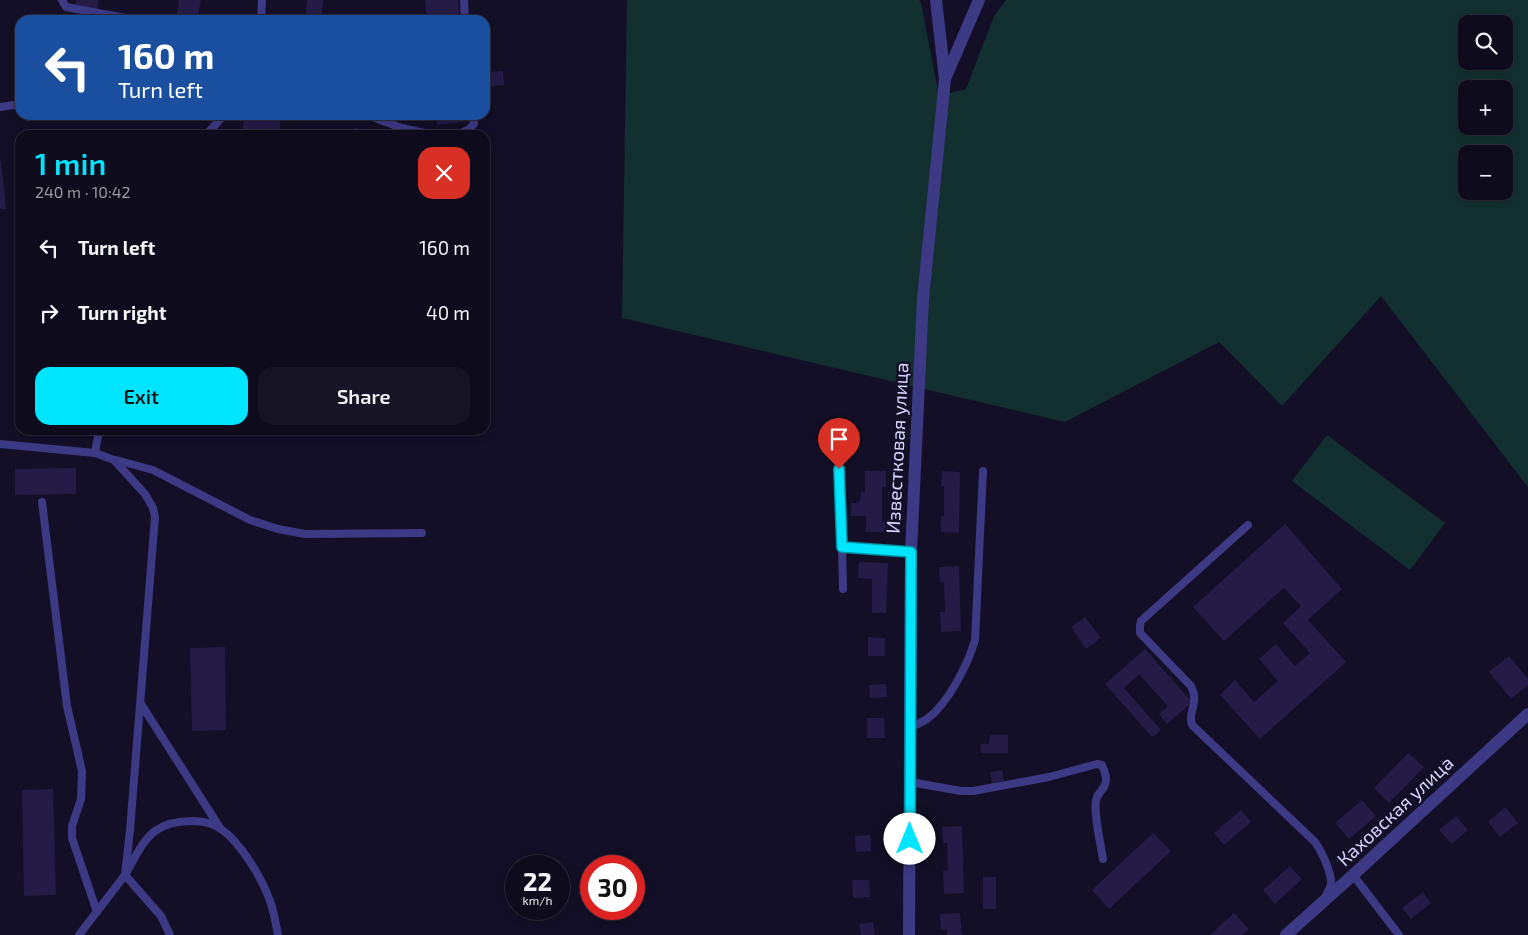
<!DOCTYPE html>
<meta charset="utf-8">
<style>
body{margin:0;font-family:"Exo 2",sans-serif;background:#171425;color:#f1f3f6;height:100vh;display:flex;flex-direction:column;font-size:19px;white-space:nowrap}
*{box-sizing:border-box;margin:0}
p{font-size:16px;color:#9b9ba3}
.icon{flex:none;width:28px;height:28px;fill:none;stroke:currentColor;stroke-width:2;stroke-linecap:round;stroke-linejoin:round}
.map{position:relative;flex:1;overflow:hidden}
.sheet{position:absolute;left:15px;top:130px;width:475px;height:305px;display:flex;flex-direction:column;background:#0e0b1c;border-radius:15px;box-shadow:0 2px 8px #0003,0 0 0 1px #2e2b3b}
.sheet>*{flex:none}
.hud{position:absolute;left:15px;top:15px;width:475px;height:105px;border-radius:15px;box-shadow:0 2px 8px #0003,0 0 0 1px #2e2b3b;background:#1a4fa0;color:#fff;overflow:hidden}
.buttons{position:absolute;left:1458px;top:15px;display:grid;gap:10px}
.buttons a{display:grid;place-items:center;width:55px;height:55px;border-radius:10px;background:#0e0b1c;box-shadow:0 2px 8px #0003,0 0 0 1px #2e2b3b;font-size:25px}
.speed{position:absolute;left:505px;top:855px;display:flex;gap:10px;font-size:25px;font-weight:700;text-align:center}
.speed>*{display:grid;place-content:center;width:65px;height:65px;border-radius:50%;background:#0e0b1c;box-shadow:0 2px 8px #0003,0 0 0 1px #2e2b3b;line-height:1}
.speed small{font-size:12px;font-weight:400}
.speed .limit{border:8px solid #d22;background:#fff;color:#111}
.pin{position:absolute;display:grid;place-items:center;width:42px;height:42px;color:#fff;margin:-51px -21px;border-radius:50% 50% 50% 0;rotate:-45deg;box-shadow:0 0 5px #0007}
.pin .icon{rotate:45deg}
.me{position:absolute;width:55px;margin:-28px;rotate:0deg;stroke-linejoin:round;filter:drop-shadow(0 0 4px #0008)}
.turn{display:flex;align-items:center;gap:18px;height:105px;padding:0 20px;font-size:22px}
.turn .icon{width:65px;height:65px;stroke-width:2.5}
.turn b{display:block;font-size:35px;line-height:42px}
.round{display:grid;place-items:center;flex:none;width:52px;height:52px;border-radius:15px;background:#171425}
.head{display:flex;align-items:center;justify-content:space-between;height:85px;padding:0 20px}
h1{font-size:30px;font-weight:600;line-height:38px;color:#00e5ff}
.cta{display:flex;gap:10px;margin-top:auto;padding:10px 20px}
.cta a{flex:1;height:58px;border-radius:15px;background:#00e5ff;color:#111;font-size:20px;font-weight:600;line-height:58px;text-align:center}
.cta a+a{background:#171425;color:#f1f3f6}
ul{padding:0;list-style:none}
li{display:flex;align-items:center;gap:15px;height:65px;padding:0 20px}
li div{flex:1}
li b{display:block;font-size:19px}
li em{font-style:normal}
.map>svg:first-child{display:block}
</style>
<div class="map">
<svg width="1528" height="935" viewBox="0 0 1528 935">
<rect width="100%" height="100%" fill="#130f26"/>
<g fill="#12302f" fill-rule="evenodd">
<path d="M627,0H919L921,3L939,96L966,89L994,16L1006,0H1528V487L1381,296L1282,406L1219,342L1065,422L622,318ZM1466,24H1504V61H1466ZM1466,89H1504V126H1466ZM1466,154H1504V191H1466Z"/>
<path d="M1327,435L1445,523L1410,570L1292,481Z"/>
</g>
<g fill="#241b47">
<path d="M76,0H99L97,9L75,5Z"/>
<path d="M179,0H201L197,20H176Z"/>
<path d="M307,0H323L321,20H305Z"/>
<path d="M425,0H458L460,20H427Z"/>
<path d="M503,71L504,85L490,86L489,72Z"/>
<path d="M436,115H469V121L437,125Z"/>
<path d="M243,118L280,119V135H243Z"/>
<path d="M358,128L359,135H341V130Z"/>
<path d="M0,161H1L6,209H0Z"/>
<path d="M485,234H486L491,271L485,272Z"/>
<path d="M76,468V494L15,495V469Z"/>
<path d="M865,471H886V487H882V521L887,520V532H866V516H851V503H857V501H860L861,492H865Z"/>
<path d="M942,471L960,472L959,533L941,532V516H944V486H941Z"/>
<path d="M1285,524L1342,589L1308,620L1346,662L1260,739L1220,695L1235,680L1254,702L1278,681L1259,659L1276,644L1295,666L1310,653L1283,623L1301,606L1284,588L1224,641L1193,607Z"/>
<path d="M859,562L888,563L886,613H872V579L858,578Z"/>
<path d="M959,566L961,631L941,632L940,612H945L944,582H940L939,567Z"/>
<path d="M1085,617L1101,638L1086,649L1071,627Z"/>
<path d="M868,637L885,638V656H868Z"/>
<path d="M225,647L226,730L192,731L190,648Z"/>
<path d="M1145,649L1192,702L1167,724L1159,714L1168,706L1139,674L1124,688L1161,730L1152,737L1105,684Z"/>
<path d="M1509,656L1528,679V685L1511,699L1489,672Z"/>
<path d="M886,684L887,697L870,698L869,685Z"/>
<path d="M867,718H884L885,738H867Z"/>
<path d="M990,735H1008V753H981V744H989Z"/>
<path d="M1408,753L1424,767L1389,803L1374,788Z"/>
<path d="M1002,770L1004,781L992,783L990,772Z"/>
<path d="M53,789L56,895L24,896L22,790Z"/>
<path d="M1362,800L1376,816L1349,839L1335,823Z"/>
<path d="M1505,807L1518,823L1500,837L1488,822Z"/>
<path d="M1241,810L1251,822L1224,845L1214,833Z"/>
<path d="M1456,816L1468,830L1452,844L1439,830Z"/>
<path d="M962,826L964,893L944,894L943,871L948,870L947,843H943L942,827Z"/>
<path d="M1153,833L1171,851L1109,909L1092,890Z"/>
<path d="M870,835L871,851L856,852L855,836Z"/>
<path d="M1290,866L1302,879L1275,904L1263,890Z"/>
<rect x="983" y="877" width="13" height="32"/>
<path d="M852,880H869L870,897L853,898Z"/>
<path d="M1423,892L1431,903L1411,919L1402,908Z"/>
<path d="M960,913L962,935H947V930H941L940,914Z"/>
<path d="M1234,913L1249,929L1242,935H1210Z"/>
<path d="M873,922L875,935H861L859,924Z"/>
</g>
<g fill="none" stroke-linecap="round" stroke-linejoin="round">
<g stroke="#3d3a85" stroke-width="8">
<path d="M62,0L66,7L136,20"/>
<path d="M464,0L465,20"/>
<path d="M261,20L262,0"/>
<path d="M0,107L20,104"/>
<path d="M367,115L402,128L434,135"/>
<path d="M206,135L224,115"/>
<path d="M455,135L468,130L474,124L473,115"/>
<path d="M0,444L95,453L114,460L145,494L153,508L155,517L130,830L125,875L79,935"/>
<path d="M95,453L99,430"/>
<path d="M116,460L153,470L250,520L278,529L305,534L422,533"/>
<path d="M839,469L842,547L911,552"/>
<path d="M42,502L67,706L82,771L81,799L72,826V838L97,912"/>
<path d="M1248,525L1141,621L1140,626V633L1191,686C1200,704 1187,711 1192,725L1315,842C1322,852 1332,873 1331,885C1330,888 1327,893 1326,896"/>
<path d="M842,547L843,589"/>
<path d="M141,704L220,828"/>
<path d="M910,728C916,725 922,722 927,719C948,704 968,664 975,640L983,471"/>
<path d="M910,782L961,791H973L1049,777L1097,764L1102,765C1105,772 1108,779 1104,787C1102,790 1099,793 1097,797C1092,808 1101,845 1103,859"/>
<path d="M1353,875L1399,935"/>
<path d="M170,935L161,916L125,875C134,860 141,842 155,831C166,823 178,821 192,821C201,821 213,823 221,829C241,843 262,878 270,901C274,912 276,924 278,935"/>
</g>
<g stroke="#3d3a85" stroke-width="12">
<path d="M936,0L945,79"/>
<path d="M909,935L911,552L923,299L945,79L979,0"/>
<path d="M1286,935L1353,875L1528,714"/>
</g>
</g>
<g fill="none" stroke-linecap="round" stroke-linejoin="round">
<g stroke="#0095a6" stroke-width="12">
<path id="route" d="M839,469L842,547L911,552L910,839"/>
</g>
<use href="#route" stroke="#00e5ff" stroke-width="9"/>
</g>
<g text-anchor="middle" stroke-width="5" stroke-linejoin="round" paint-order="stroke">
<g font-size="19" fill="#d9d4ff" stroke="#130f26">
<text transform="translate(897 448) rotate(-87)" y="7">Известковая улица</text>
<text transform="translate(1395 811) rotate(-43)" y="7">Каховская улица</text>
</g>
</g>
</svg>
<div class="buttons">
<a><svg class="icon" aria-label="search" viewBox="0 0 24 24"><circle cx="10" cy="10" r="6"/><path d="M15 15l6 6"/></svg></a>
<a>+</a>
<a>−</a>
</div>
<div class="speed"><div>22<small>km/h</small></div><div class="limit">30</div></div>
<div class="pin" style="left:839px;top:469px;background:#d93025"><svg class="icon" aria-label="arrive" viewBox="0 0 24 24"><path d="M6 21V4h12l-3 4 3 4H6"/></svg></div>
<svg class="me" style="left:910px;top:839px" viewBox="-20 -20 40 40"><circle r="19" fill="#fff"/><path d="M0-13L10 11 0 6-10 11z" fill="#00e5ff"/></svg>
<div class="hud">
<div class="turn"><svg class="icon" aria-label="left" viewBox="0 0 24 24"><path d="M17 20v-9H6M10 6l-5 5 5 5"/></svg><div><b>160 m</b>Turn left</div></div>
</div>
<section class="sheet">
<div class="head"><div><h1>1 min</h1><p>240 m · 10:42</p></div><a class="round" style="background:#d93025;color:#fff"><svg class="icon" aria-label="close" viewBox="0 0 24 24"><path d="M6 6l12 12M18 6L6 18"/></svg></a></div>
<ul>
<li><svg class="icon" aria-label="left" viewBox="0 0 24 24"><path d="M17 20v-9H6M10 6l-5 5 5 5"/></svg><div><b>Turn left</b></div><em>160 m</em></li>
<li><svg class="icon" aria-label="right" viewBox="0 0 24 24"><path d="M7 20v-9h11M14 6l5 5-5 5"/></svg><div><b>Turn right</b></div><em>40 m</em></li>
</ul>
<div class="cta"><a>Exit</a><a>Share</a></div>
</section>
</div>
